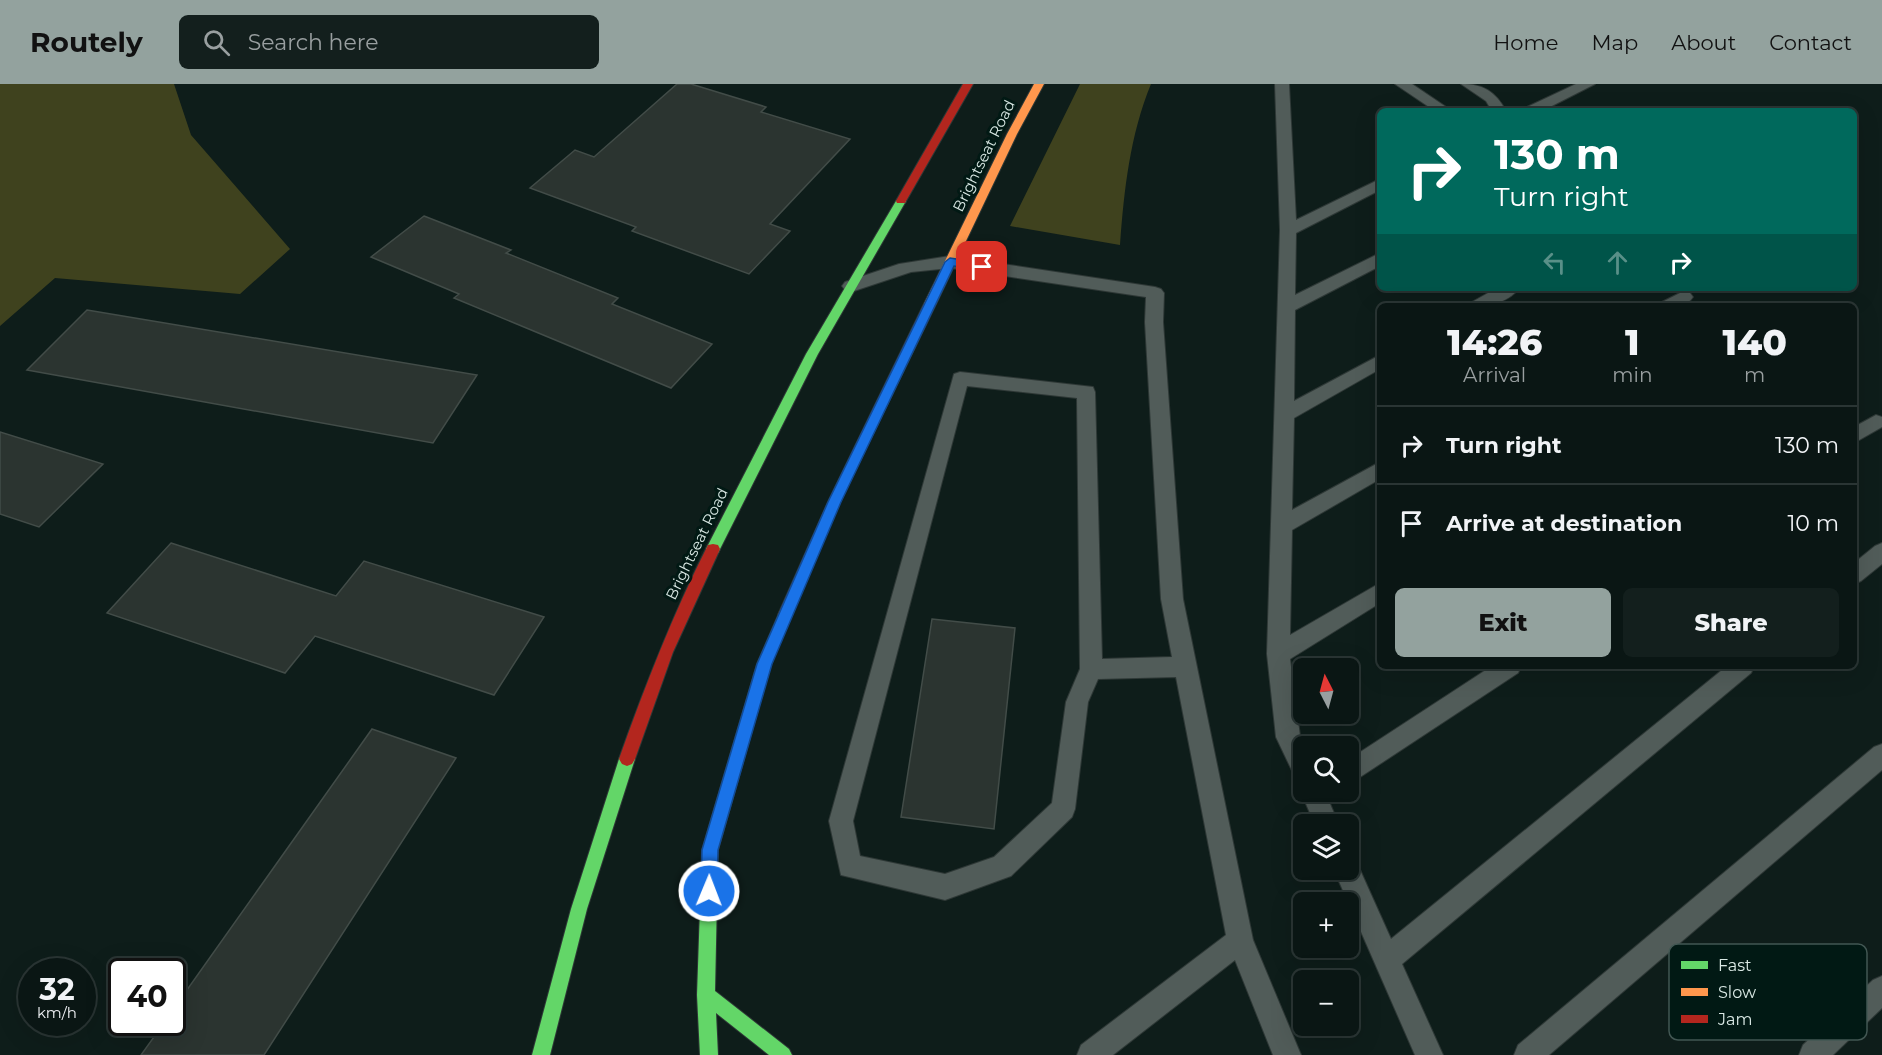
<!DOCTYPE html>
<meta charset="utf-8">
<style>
body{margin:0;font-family:Montserrat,sans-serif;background:#131f1d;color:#f1f3f6;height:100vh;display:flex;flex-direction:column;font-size:22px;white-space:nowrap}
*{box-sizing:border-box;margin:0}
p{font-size:20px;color:#999fa0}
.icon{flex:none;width:33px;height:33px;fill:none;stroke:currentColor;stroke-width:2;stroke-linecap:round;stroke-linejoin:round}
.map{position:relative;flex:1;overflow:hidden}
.drawer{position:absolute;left:1377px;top:219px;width:480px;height:366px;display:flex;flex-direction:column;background:#0a1614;border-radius:9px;box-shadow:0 6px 24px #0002,0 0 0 2px #2a3534}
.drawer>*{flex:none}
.guide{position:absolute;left:1377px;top:24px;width:480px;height:183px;border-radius:9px;box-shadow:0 6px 24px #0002,0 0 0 2px #2a3534;background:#00695c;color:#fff;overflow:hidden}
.needle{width:39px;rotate:354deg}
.controls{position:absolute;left:1293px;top:574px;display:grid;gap:12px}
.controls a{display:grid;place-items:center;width:66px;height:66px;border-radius:9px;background:#0a1614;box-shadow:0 6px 24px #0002,0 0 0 2px #2a3534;font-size:30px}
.speed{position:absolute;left:18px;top:874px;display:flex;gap:12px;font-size:30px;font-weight:700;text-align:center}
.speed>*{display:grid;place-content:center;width:78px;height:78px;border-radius:50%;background:#0a1614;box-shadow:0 6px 24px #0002,0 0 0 2px #2a3534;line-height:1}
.speed small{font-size:15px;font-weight:400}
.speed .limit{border:3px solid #111;border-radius:9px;background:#fff;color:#111}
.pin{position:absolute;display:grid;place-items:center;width:51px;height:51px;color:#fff;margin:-26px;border-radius:12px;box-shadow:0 3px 9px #0006}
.me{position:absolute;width:66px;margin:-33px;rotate:1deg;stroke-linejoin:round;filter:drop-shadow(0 0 4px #0008)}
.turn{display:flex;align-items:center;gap:21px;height:126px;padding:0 18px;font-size:27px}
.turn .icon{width:78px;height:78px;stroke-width:2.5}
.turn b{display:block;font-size:42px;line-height:51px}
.lanes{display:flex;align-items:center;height:57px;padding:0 18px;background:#0003;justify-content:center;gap:30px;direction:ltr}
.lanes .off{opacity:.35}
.eta{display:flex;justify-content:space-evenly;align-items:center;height:102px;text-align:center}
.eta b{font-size:36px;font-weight:800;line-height:42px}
.button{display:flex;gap:12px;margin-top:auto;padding:12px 18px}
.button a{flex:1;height:69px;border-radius:9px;background:#93a29e;color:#111;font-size:24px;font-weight:800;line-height:69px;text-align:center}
.button a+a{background:#131f1d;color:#f1f3f6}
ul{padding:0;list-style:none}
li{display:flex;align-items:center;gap:18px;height:78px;padding:0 18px;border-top:2px solid #2a3534}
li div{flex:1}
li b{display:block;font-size:22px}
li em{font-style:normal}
header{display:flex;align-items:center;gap:36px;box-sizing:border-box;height:84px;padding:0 30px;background:#93a29e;color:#111}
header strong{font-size:28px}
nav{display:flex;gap:33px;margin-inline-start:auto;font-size:21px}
.search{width:420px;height:54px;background:#131f1d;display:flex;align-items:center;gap:15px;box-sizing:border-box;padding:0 21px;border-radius:9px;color:#999fa0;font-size:22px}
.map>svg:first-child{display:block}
</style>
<header>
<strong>Routely</strong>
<div class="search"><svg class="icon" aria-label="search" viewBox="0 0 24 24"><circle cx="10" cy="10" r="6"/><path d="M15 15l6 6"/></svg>Search here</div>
<nav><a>Home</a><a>Map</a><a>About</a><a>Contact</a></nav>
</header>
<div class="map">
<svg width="1882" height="971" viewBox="0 0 1882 971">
<rect width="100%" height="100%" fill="#0e1d1a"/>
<g fill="#3f421e">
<path d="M0,0H174L191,51L290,165L240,210L55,194L0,242Z"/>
<path d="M1080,0H1151C1130,51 1124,106 1120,161L1010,142Z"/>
</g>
<g fill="#2b3430" stroke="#424c48" stroke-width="1.5">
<path d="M677,0H691L766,23L761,28L850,55L770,140L790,147L749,190L632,147L636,143L530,104L575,66L594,73Z"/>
<path d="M424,132L511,166L506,169L618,214L612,220L712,260L671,304L454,214L459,210L371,173Z"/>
<path d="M87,226L477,291L433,359L27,286Z"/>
<path d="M0,348L103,380L39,443L0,430Z"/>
<path d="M171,459L336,512L364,477L544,533L494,611L315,552L285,589L107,529Z"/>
<path d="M932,535L1015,544L994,745L901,733Z"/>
<path d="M372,645L456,674L264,971H141L164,939H172V927Z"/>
</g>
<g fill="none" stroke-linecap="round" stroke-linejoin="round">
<g stroke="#2e3836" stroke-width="2">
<g id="lane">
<path d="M1275,0H1289L1296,136L1380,95V106L1296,149L1295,211L1380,169V182L1295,226L1294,317L1380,271V285L1294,334L1292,426L1380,378V395L1292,446L1290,551L1380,499V519L1290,575L1300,652L1305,663L1304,698L1296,695L1276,653L1267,570L1280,146Z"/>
<path d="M1395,0H1412L1452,27H1435Z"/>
<path d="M1461,0C1483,0 1495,7 1506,27H1492L1486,17Z"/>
<path d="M1576,0H1595L1542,27H1523L1525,24Z"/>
<path d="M950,172L1155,203L1161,205L1164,209L1163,238L1183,515L1253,856L1301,971H1273L1235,876L1113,971H1077L1081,961L1226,851L1176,593L1098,595L1088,618L1075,725L1072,733L1011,792L945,816L841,791L829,737L954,290L960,288L1093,303L1095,308L1102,575L1172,573L1161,515L1145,238L1146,213L950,184L911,188L851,208L845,206L842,202L845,198L899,180ZM967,302L1077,314L1080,585L1066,618L1052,719L994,773L945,790L860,772L853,737Z"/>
<path d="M1497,204H1519C1508,220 1486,222 1469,222L1472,218Z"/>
<path d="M1684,207L1690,209L1693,213C1685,225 1672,222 1659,222L1662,218Z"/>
<path d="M1876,331L1882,333V343L1854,359V343Z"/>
<path d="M1882,459V480L1861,497L1854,500V479L1875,462Z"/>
<path d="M1492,582H1521L1518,589L1348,701V676Z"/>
<path d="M1727,582H1754L1751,589L1402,880L1443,971H1415L1334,786H1348V774L1356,777L1391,855Z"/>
<path d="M1882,660V686L1549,971H1514L1518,961L1874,663Z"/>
<path d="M1304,702V708H1325L1339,741H1315L1301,708Z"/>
<path d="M1882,892V924L1833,971H1799L1803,961L1873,896Z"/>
</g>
</g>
<g stroke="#2e3836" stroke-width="2">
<g id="fast">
<path d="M901,114L906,117L818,270L718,469H708L706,465L806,270L896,117Z"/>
<path d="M785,525L790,527L792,531L771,580L718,766L715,907L789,965L792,971H769L716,929L718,971H700L697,911L702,766L757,580L780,527Z"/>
<path d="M627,668L632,670L635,675L587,825L550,971H532L571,825L619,675L622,670Z"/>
</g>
</g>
<g stroke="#2e3836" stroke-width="2">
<path id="slow" d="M1034,0H1044L1017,50L936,220L930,224L926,223L924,220L1007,50Z"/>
</g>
<g stroke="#2e3836" stroke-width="2">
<g id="jam">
<path d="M963,0H973L906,117L905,119H897L896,117Z"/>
<path d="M930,216L936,220L840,418L792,531L790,535L785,537L780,535L778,531L828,418L924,220Z"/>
<path d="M713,460L718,461L720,465L673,568L635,675L632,680L627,682L622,680L619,675C645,602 673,530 708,461Z"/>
</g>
</g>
<use href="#lane" fill="#515c59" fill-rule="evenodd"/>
<use href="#fast" fill="#63d668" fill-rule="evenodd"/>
<use href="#slow" fill="#ff974d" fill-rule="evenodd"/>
<use href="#jam" fill="#b3261e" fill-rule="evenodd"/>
</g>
<path fill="#1a73e8" stroke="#114b97" stroke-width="1.5" d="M950,174L982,179L987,183L982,186L954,182L841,418L772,580L718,766L717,807L715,813L709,816L703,813L701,807L702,766L757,580L828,418L945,178Z"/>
<g text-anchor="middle" stroke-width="6" stroke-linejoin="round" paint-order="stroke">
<g font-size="15" fill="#dae9e5" stroke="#011914">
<text transform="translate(984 72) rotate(-64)" y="5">Brightseat Road</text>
<text transform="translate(697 460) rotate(-64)" y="5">Brightseat Road</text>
</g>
</g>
<rect x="1669" y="860" width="198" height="96" rx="9" fill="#011914" stroke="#425753" stroke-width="1.5"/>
<rect x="1681" y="877" width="27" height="8" fill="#63d668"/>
<rect x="1681" y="904" width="27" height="8" fill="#ff974d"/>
<rect x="1681" y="931" width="27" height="8" fill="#b3261e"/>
<g font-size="16" fill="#dae9e5">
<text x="1718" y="887">Fast</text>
<text x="1718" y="914">Slow</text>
<text x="1718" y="941">Jam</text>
</g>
</svg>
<div class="controls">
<a><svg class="needle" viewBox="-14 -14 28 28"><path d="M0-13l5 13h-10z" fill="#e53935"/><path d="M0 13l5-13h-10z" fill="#999fa0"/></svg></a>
<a><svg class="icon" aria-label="search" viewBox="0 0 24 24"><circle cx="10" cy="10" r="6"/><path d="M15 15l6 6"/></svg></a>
<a><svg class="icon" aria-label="layers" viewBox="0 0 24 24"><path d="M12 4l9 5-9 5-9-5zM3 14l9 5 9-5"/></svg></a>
<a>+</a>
<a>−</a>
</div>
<div class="speed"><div>32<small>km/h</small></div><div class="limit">40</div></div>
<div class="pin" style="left:982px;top:183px;background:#d93025"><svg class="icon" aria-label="arrive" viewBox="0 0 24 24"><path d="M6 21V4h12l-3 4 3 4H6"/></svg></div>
<svg class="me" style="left:709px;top:807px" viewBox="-20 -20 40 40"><circle r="17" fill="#1a73e8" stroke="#fff" stroke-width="3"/><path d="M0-11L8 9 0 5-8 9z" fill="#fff"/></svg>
<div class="guide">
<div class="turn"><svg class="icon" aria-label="right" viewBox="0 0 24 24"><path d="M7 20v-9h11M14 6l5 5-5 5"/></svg><div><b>130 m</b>Turn right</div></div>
<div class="lanes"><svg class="icon off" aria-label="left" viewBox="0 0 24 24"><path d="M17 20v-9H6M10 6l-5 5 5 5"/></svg><svg class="icon off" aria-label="ahead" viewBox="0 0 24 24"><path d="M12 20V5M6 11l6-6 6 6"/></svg><svg class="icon" aria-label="right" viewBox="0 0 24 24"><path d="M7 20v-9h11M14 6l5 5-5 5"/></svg></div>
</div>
<section class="drawer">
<div class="eta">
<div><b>14:26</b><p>Arrival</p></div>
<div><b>1</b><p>min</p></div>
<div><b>140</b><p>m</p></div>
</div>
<ul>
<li><svg class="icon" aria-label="right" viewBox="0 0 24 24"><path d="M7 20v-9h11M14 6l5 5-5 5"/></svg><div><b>Turn right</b></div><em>130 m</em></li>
<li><svg class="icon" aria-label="arrive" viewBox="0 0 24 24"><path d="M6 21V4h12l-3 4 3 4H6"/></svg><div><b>Arrive at destination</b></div><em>10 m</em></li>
</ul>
<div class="button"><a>Exit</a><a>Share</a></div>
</section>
</div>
